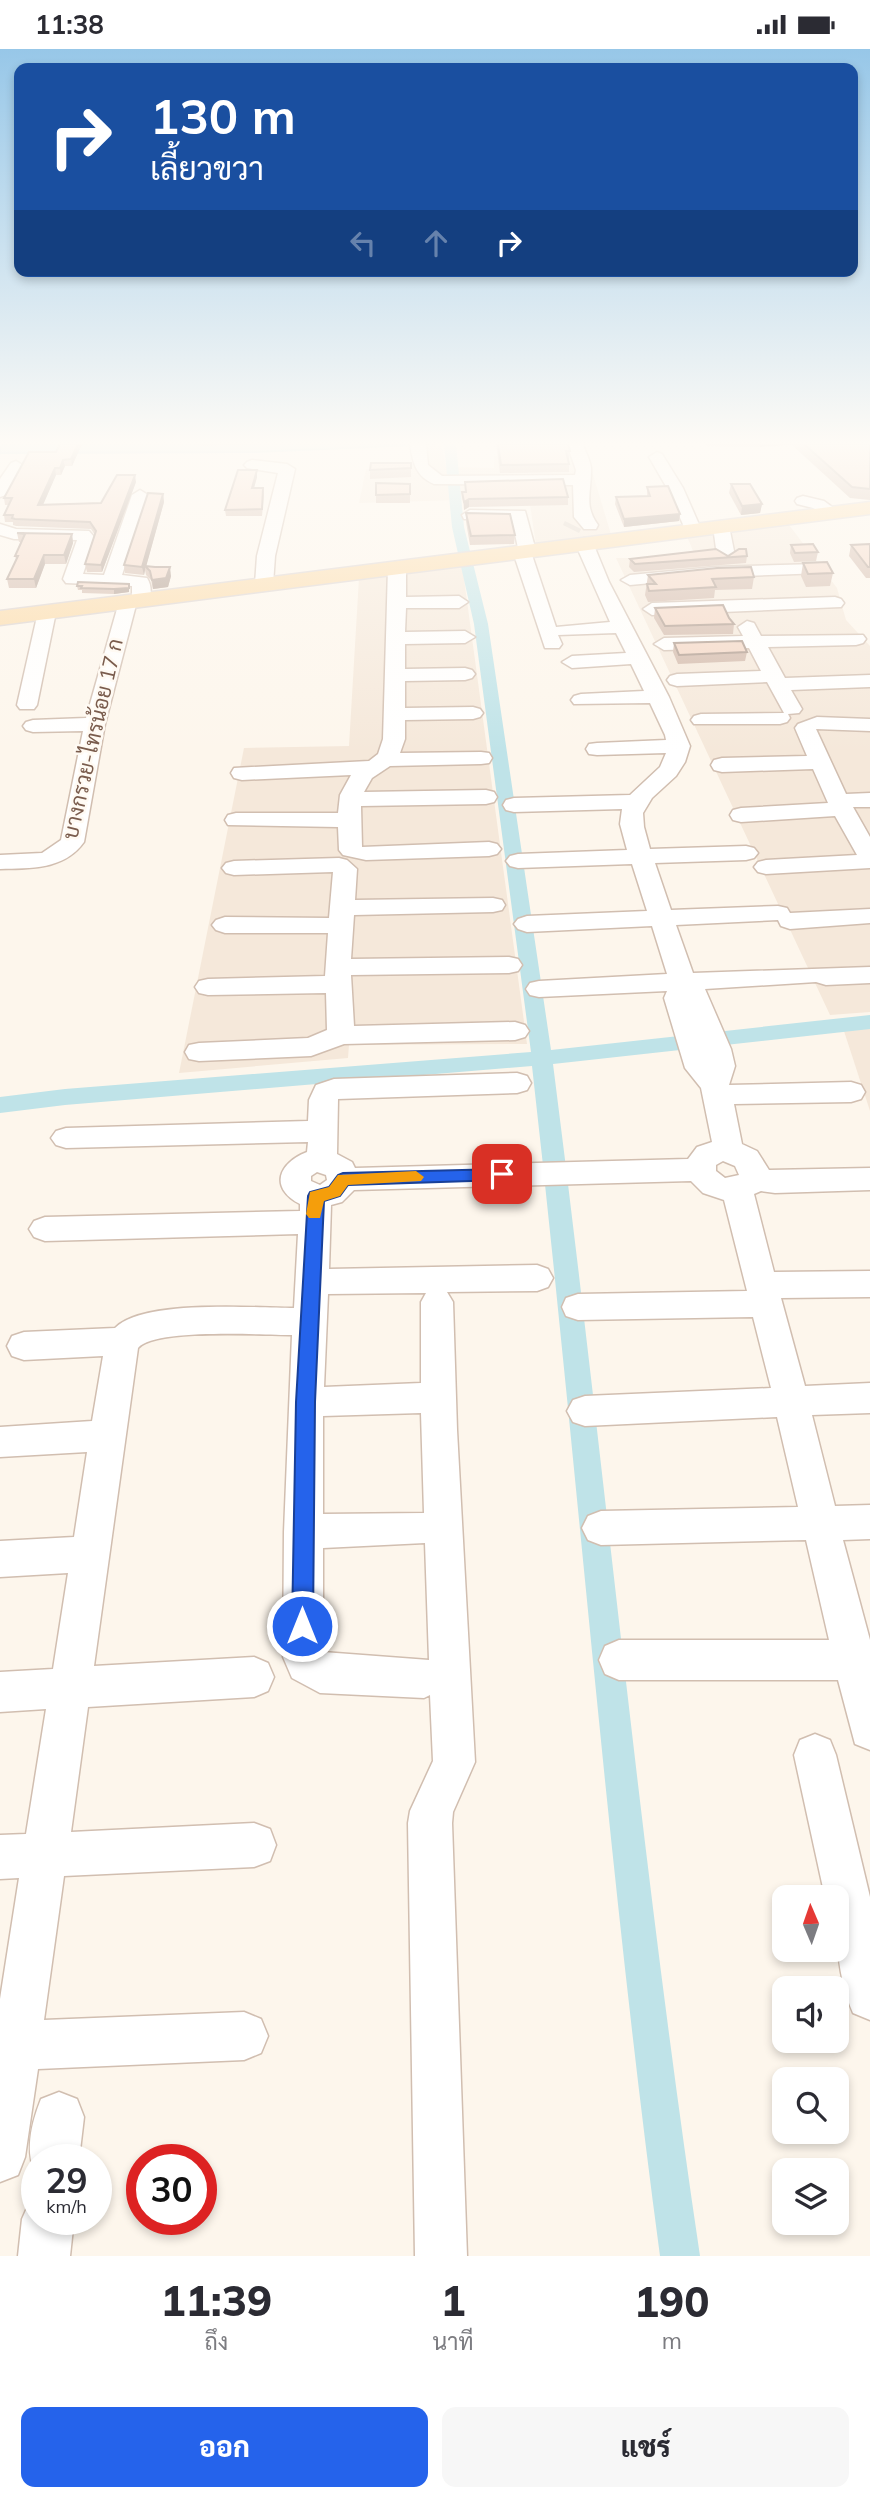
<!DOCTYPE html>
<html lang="th">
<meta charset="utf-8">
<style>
body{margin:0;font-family:Mulish,Sarabun,sans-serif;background:#f7f7f7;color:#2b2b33;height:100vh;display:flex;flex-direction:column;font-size:26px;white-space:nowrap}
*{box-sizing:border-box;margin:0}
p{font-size:23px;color:#7c7c81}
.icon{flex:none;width:38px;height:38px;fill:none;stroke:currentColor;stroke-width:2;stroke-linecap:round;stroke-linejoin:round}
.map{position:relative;height:2207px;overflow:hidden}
.sheet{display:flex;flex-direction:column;background:#fff;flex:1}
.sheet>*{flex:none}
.guide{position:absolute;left:14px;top:14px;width:844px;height:214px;border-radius:14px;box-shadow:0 4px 10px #0003;background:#1a4fa0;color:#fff;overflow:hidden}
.needle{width:46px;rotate:358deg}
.fabs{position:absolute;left:772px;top:1836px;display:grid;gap:14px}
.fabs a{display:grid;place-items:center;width:77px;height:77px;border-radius:14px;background:#fff;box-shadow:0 4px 10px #0003;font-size:35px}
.speed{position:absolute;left:21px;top:2095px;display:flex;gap:14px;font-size:35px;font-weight:700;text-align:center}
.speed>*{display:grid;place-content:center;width:91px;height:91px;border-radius:50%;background:#fff;box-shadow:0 4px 10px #0003;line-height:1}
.speed small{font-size:18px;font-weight:400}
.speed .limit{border:10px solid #d22;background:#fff;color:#111}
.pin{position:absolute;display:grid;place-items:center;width:60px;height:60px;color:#fff;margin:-30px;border-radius:14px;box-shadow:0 4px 10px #0006}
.me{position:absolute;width:77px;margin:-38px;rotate:0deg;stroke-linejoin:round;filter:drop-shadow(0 0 5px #0008)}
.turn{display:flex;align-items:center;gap:24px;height:147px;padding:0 21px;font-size:32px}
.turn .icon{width:91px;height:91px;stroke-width:2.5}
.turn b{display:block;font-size:49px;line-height:60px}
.lanes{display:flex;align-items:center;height:66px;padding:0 21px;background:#0003;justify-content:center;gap:35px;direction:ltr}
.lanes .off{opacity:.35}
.eta{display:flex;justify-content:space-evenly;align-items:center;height:119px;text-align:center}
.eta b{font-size:42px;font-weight:800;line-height:49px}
.action{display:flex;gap:14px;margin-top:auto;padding:14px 21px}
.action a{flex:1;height:80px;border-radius:14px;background:#2563eb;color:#fff;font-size:28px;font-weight:800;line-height:80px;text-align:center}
.action a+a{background:#f7f7f7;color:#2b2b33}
.status{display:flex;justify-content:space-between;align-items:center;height:49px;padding:0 35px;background:#fff;direction:ltr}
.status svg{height:19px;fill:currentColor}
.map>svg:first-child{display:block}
</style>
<div class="status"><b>11:38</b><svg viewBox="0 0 49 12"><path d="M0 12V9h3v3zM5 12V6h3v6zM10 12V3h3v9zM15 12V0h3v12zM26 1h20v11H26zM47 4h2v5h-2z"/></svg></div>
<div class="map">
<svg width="870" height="2207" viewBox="0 0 870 2207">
<rect width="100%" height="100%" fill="#fdf6ec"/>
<g fill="#f5e8da">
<path d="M412,395H441L446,418L494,419V407H526L525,395H584L612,489L536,496L529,449L359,454L366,420H412Z"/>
<path d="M786,472L837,539L846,571L870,597V963L830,966L616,509H696L686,485Z"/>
<path d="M462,515L527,995L349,996L348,1009L179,1024L244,699L349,697L359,529Z"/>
<path d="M843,979H870V1062Z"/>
</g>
<path fill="#bfe3e8" stroke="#a5d3da" stroke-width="2" d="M436,395L254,403L0,404V396Z"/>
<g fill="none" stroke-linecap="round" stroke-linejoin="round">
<path fill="#bfe3e8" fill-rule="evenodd" d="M444,395H456L464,478L488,575L551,1001L870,966V980L553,1015C604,1412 641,1811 700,2207H660C607,1812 577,1413 532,1017L65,1056L0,1064V1048L65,1040L531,1003L474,575L452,478Z"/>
<path stroke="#dcd0c4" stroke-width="18" stroke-dasharray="18 9" stroke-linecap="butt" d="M571,480L573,476"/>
<g stroke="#d1beb0" stroke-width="3">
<g id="minor">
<path d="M410,395H426L428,416L442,427L575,426L576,421L567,395H583C585,403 592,414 591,422C591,444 584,457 598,476L596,480H584L574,468L573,436L434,435C416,427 413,415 410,395Z"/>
<path d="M657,403L662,405L683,439L701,480L699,484L693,485L685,480L667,439L649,408Z"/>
<path d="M252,411L287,415L295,420L275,507L273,535L264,540L255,535L257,507L278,424L247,419L244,416L247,413Z"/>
<path d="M16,412L24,417L6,446L0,448V430L11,414Z"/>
<path d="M140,441L148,446L122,526L147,529C152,536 152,550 147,556H136L105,675L84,793C64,821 31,819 0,820V806L42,804L61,791L83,682L33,683L26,681L23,677L26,673L33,671L86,669L119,553L122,549L132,548V537L66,534L63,530L77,491L14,490L0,486V475L16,480L89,482L95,489L83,525L104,526L132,446Z"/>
<path d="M803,447L824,452L839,463L831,468L813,459L797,455L795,452L797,449Z"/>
<path d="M470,461L525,462L536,502L532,506L556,578L610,573L575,494L584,489L593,494L609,533L669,648L690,697L685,713L676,727L652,749L643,764L644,778L650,800L746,797L754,799L758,804L754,809L746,811L655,814L671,861L778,857L787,859L790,864L870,860V874L790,880L781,877L778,871L676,876L693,924L870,918V934L826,936L816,933L705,940L731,1000L735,1017L729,1036L851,1033L861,1036L865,1043L861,1050L851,1053L734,1055L742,1095L757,1102L769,1121L870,1119V1141L775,1144L761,1142L754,1145L774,1223L870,1222V1248L781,1249L805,1337L870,1334V1364L812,1366L835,1457L870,1456V1490L843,1491L870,1591V1701L855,1695L838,1631H619L605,1625L599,1611L605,1597L619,1591H829L806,1491L601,1496L588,1491L582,1479L588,1467L601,1462L798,1458L777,1368L585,1377L573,1373L567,1362L573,1351L585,1347L771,1339L753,1268L578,1271L566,1267L562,1258L566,1249L578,1245L747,1242L724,1151L703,1144L691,1132L354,1141L342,1153L331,1156L329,1220L537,1216L548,1220L553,1229L548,1238L537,1242L447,1243L453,1253L457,1381L475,1713L453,1763L452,1774L467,2207H415L408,1774L410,1762L433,1712L430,1646L424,1649L320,1644L292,1629L283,1608L284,1483L292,1286C263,1286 155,1279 138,1299L94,1617L254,1608L268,1614L274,1628L268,1642L254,1648L88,1658L71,1783L254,1774L270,1780L276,1796L270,1812L254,1818L64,1827L44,1971L244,1963L261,1970L268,1987L261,2004L244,2011L38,2020L25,2108L18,2126L0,2133V1950L19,1829L0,1830V1786L26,1785L46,1660L0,1663V1623L53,1620L68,1524L0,1528V1492L74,1488L87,1403L0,1408V1378L92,1372L103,1307L24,1311L12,1307L7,1297L12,1287L24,1283L115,1279C143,1250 254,1259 294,1259L298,1185L45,1192L34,1188L29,1180L34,1172L45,1168L300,1162V1155C269,1139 278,1114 307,1103L308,1093L66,1099L56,1096L51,1089L56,1082L66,1079L308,1072L309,1051L316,1036L334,1030L517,1024L527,1027L531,1034L527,1041L517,1044L338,1050L337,1105L352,1113L355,1119L688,1110L697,1098L712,1093L701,1039L685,1019L664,949L667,942L539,948L530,946L526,940L530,934L539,932L667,925L652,877L527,883L518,880L514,875L518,870L527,867L647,862L632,815L518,819L510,817L506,812L510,807L518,805L627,801L620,775L622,760L514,763L506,761L503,756L506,751L514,749L630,746L660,718L666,704L597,706L589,705L586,700L589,695L597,694L666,691L665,686L650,654L574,655L571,651L574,647L581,645L644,642L631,615L572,619L562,613L572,607L626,604L616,584L558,586L562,595L559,599H545L513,503L518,499L512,471L464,470L462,466ZM723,1112L735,1117L739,1126L725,1129L716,1122V1116ZM317,1123L326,1126L327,1131L320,1136L311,1132V1127ZM426,1244L421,1253V1334L324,1338L328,1245ZM421,1364L424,1464L323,1465V1367ZM425,1494L429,1611L323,1603V1499Z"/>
<path d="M721,472L729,477L735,507L726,512L717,507L713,477Z"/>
<path d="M397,514L406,519V548L459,547L468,553L459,559H406L405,583L465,582L475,588L465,594L405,595V620L465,619L472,621L475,625L472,629L465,631L405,632V659L473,658L480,660L483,664L480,668L473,670L405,671V690L400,704L481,703L489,704L492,709L489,714L481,715L390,717L372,729L364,743L486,741L494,743L497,748L494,753L486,755L361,757L362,798L489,793L497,795L501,800L497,805L489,807L366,811L343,806L339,801L338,778L228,776L225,771L228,766L236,764H338L340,746L351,726L242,731L234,729L231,724L234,719L369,712L378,705L383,690L388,519Z"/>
<path d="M817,515L826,520L823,524L715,528L630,536L621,531L630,526L715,518Z"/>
<path d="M835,548L841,550L844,554L841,558L652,566L643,560L652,554Z"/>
<path d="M47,557L56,563L37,656L34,660H20L17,656L38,563Z"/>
<path d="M747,572L754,574L761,587L863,586L866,590L863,594L856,596L768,598L785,629L870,626V638L791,641L802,660L799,664L788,665L790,669L787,673L780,675H694L691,671L694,667L701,665L784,664L767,633L677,637L670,635L667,631L670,627L677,625L761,622L749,599L664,601L654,595L664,589L743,587L738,578Z"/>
<path d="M817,668L870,670V682L816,680L846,745L870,744V758H853L870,788V819L766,825L758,823L754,818L758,813L766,811L857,806L835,767L741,773L733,771L730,766L733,761L741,759L828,754L813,720L722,723L714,721L711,716L714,711L722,709L807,707L795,679L798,675Z"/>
<path d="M339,809L347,811L357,820L355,851L493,849L502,851L505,856L502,861L493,863L354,866L351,910L509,908L518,910L522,916L518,922L509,924L351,926L354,977L515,973L525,976L529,982L525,988L515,991L344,995L311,1007L199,1012L189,1010L185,1003L189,996L199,994L308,989L327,981L326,944L208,946L199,944L195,938L199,932L208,930L325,927L328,884H225L216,881L212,876L216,871L225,868L329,869L333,823L234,826L226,824L222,819L226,814L234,812Z"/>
<path d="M815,1685L830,1691L836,1706L870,1848V1971L853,1964C837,1926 836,1889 836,1848H825L794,1706L800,1691Z"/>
<path d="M59,2043L77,2050L84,2068L79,2110H37V2128C24,2104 31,2075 41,2050Z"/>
<path d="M37,2149V2170H74L70,2207H18L22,2170L30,2152Z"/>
</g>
</g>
<g stroke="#dad1cd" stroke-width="3">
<path id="major" d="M870,453V465L0,576V562Z"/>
</g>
<use href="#minor" fill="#fff" fill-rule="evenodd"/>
<use href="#major" fill="#fbd9a5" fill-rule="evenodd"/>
</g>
<g fill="#d1b7a8">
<path d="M82,395L72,417H65L61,426H56L43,455L101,454L136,433L102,523H87L85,515L95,486L91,480L16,477L13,476V473H5L4,466L9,456H5L4,449L56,403Z"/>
<path d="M200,395H250L200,397Z"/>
<path d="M496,395H568L570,402L569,410H568L569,415V423L500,424Z"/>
<path d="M705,395H870V451L850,449L792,396L760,398L706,397Z"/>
<path d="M411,414V428L370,430V421Z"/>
<path d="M257,421V428L254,439H263L264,446L262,467H226L225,461Z"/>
<path d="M465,433L568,448V456L469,458L464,461L462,443H465Z"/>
<path d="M376,434L410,435V454H376Z"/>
<path d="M731,435L762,455L760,464L741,466L729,444Z"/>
<path d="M647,438L680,465L679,472L624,478L615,455L616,448L647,447Z"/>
<path d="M163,445L164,453L146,517L171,527L168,538L153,540L151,531L146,526L145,521L144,526L125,524L124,516Z"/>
<path d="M466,464L515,486L514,495L470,496L466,473Z"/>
<path d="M17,484L72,485L73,494L66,515H45L36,539H9L7,530L16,510L15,507L21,493H19Z"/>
<path d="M870,495V529H866L849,507L851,496Z"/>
<path d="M791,496L818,503L816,512L794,513L790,504Z"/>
<path d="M728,507H747L746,514L634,523L629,518L630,510Z"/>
<path d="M803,514L833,524L830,537L806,538L801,527Z"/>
<path d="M648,526L754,528L752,540L715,541L714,549L648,553L645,546Z"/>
<path d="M129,535V543L114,545L82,544V541H78L77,537Z"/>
<path d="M655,559L729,569L734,575L733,585L664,586L654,569Z"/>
<path d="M674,594L747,603L745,612L678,615L673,603Z"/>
</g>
<g fill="#aa9588">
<path d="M78,395H82L72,417L71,410Z"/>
<path d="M760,395H792L760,398Z"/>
<path d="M63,411L65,417L61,426L60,419Z"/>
<path d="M55,419L56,426L40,463L38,456Z"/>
<path d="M257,421V428L252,446V439Z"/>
<path d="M135,426L136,433L102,523L101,516Z"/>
<path d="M163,445L164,453L146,518L145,517V521L144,526L142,518Z"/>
<path d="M469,450V458L464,461V453Z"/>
<path d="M762,455L760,464L741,466L742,457Z"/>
<path d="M680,465L679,472L624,478V470Z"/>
<path d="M72,485L73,494L66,515L64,506Z"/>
<path d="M44,506L45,515L36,539L34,530Z"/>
<path d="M170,518L171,527L168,538L153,540L152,531Z"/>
<path d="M129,539V543L114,545V540Z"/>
</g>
<g fill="#f3d5c3" stroke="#aa9588" stroke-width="2">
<path d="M60,395H78L71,410L63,411L60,419H55L38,456L101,454L117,426H135L101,516L85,515L96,482L90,473L15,470L12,469L13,466H4L12,449H4L29,403H56Z"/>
<path d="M498,395H568L570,402H566L569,415L501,416Z"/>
<path d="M804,395H870V440L852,438Z"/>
<path d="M371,414H411V419L370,421Z"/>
<path d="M238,421H257L252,439H263L262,460L225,461Z"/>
<path d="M563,430L568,448L469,450L464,453L462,443H466L465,433Z"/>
<path d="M376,434L410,435V445L376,446Z"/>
<path d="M731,435H750L762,455L742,457Z"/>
<path d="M668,437L680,465L624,470L616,448L650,447L647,438Z"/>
<path d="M148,444L163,445L142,518L124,516Z"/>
<path d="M466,464L510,465L515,486L471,487Z"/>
<path d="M17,484L72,485L64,506H44L34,530H7L18,507H15L25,485Z"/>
<path d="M813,495L818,503L795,504L791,496Z"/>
<path d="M870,495V518H868L851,496Z"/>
<path d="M716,500L728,507L739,500H746L747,507L635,515L630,510Z"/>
<path d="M827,513L833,524L808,525L803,514Z"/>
<path d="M145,517L155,518H170L166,529L152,531L150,522Z"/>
<path d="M751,518L754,528L712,530L716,538L649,542L647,535H656L648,526L717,519Z"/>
<path d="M78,533L129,535V539L114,540L81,539L82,537H77Z"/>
<path d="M723,556L729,569L734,575L665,577L655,559Z"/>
<path d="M742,592L747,603L679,606L674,594Z"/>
</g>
<linearGradient id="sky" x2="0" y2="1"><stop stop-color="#97c7e8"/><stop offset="0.56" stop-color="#fefbf6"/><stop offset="1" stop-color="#fefbf6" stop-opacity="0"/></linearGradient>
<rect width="870" height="704" fill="url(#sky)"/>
<path fill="#2563eb" stroke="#184099" stroke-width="2" d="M502,1120L510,1125L502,1131L348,1136L340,1147L324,1152L315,1353L313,1577L310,1584L302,1587L295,1584L292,1577L296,1353L308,1147L310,1143L329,1138L338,1126L343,1124Z"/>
<path fill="#f59e0b" d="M416,1122L424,1128L421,1132L348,1136L340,1147L324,1152L320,1169H309L306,1165L310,1143L329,1138L338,1126Z"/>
<g text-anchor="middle" stroke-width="5" stroke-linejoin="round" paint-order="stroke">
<g font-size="21" fill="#7a5c4d" stroke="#fffaf3">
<text transform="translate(93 690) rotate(-77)" y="7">บางกรวย-ไทรน้อย 17 ก</text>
</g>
</g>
</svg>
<div class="fabs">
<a><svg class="needle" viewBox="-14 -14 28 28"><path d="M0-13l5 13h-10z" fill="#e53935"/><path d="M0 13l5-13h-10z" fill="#7c7c81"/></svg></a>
<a><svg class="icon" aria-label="sound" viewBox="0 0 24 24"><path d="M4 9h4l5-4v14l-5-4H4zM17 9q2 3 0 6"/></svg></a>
<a><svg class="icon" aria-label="search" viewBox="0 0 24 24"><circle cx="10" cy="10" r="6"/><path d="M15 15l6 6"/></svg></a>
<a><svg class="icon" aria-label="layers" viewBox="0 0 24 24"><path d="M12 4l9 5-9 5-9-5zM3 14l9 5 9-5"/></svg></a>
</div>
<div class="speed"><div>29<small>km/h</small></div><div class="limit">30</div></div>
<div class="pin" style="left:502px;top:1125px;background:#d93025"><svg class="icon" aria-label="arrive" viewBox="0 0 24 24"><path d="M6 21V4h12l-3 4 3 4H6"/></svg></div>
<svg class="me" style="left:302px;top:1577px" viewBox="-20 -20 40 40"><circle r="17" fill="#2563eb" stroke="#fff" stroke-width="3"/><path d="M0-11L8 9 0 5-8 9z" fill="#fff"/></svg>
<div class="guide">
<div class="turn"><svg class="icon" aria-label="right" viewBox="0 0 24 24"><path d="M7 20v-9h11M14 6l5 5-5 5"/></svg><div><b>130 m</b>เลี้ยวขวา</div></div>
<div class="lanes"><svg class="icon off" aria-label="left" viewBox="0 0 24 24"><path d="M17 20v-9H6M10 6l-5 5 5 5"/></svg><svg class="icon off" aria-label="ahead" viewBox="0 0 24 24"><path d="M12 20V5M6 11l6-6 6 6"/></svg><svg class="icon" aria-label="right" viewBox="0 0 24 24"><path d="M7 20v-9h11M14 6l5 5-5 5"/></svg></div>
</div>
</div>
<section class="sheet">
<div class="eta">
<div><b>11:39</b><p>ถึง</p></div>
<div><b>1</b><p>นาที</p></div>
<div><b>190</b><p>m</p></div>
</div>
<div class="action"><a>ออก</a><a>แชร์</a></div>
</section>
